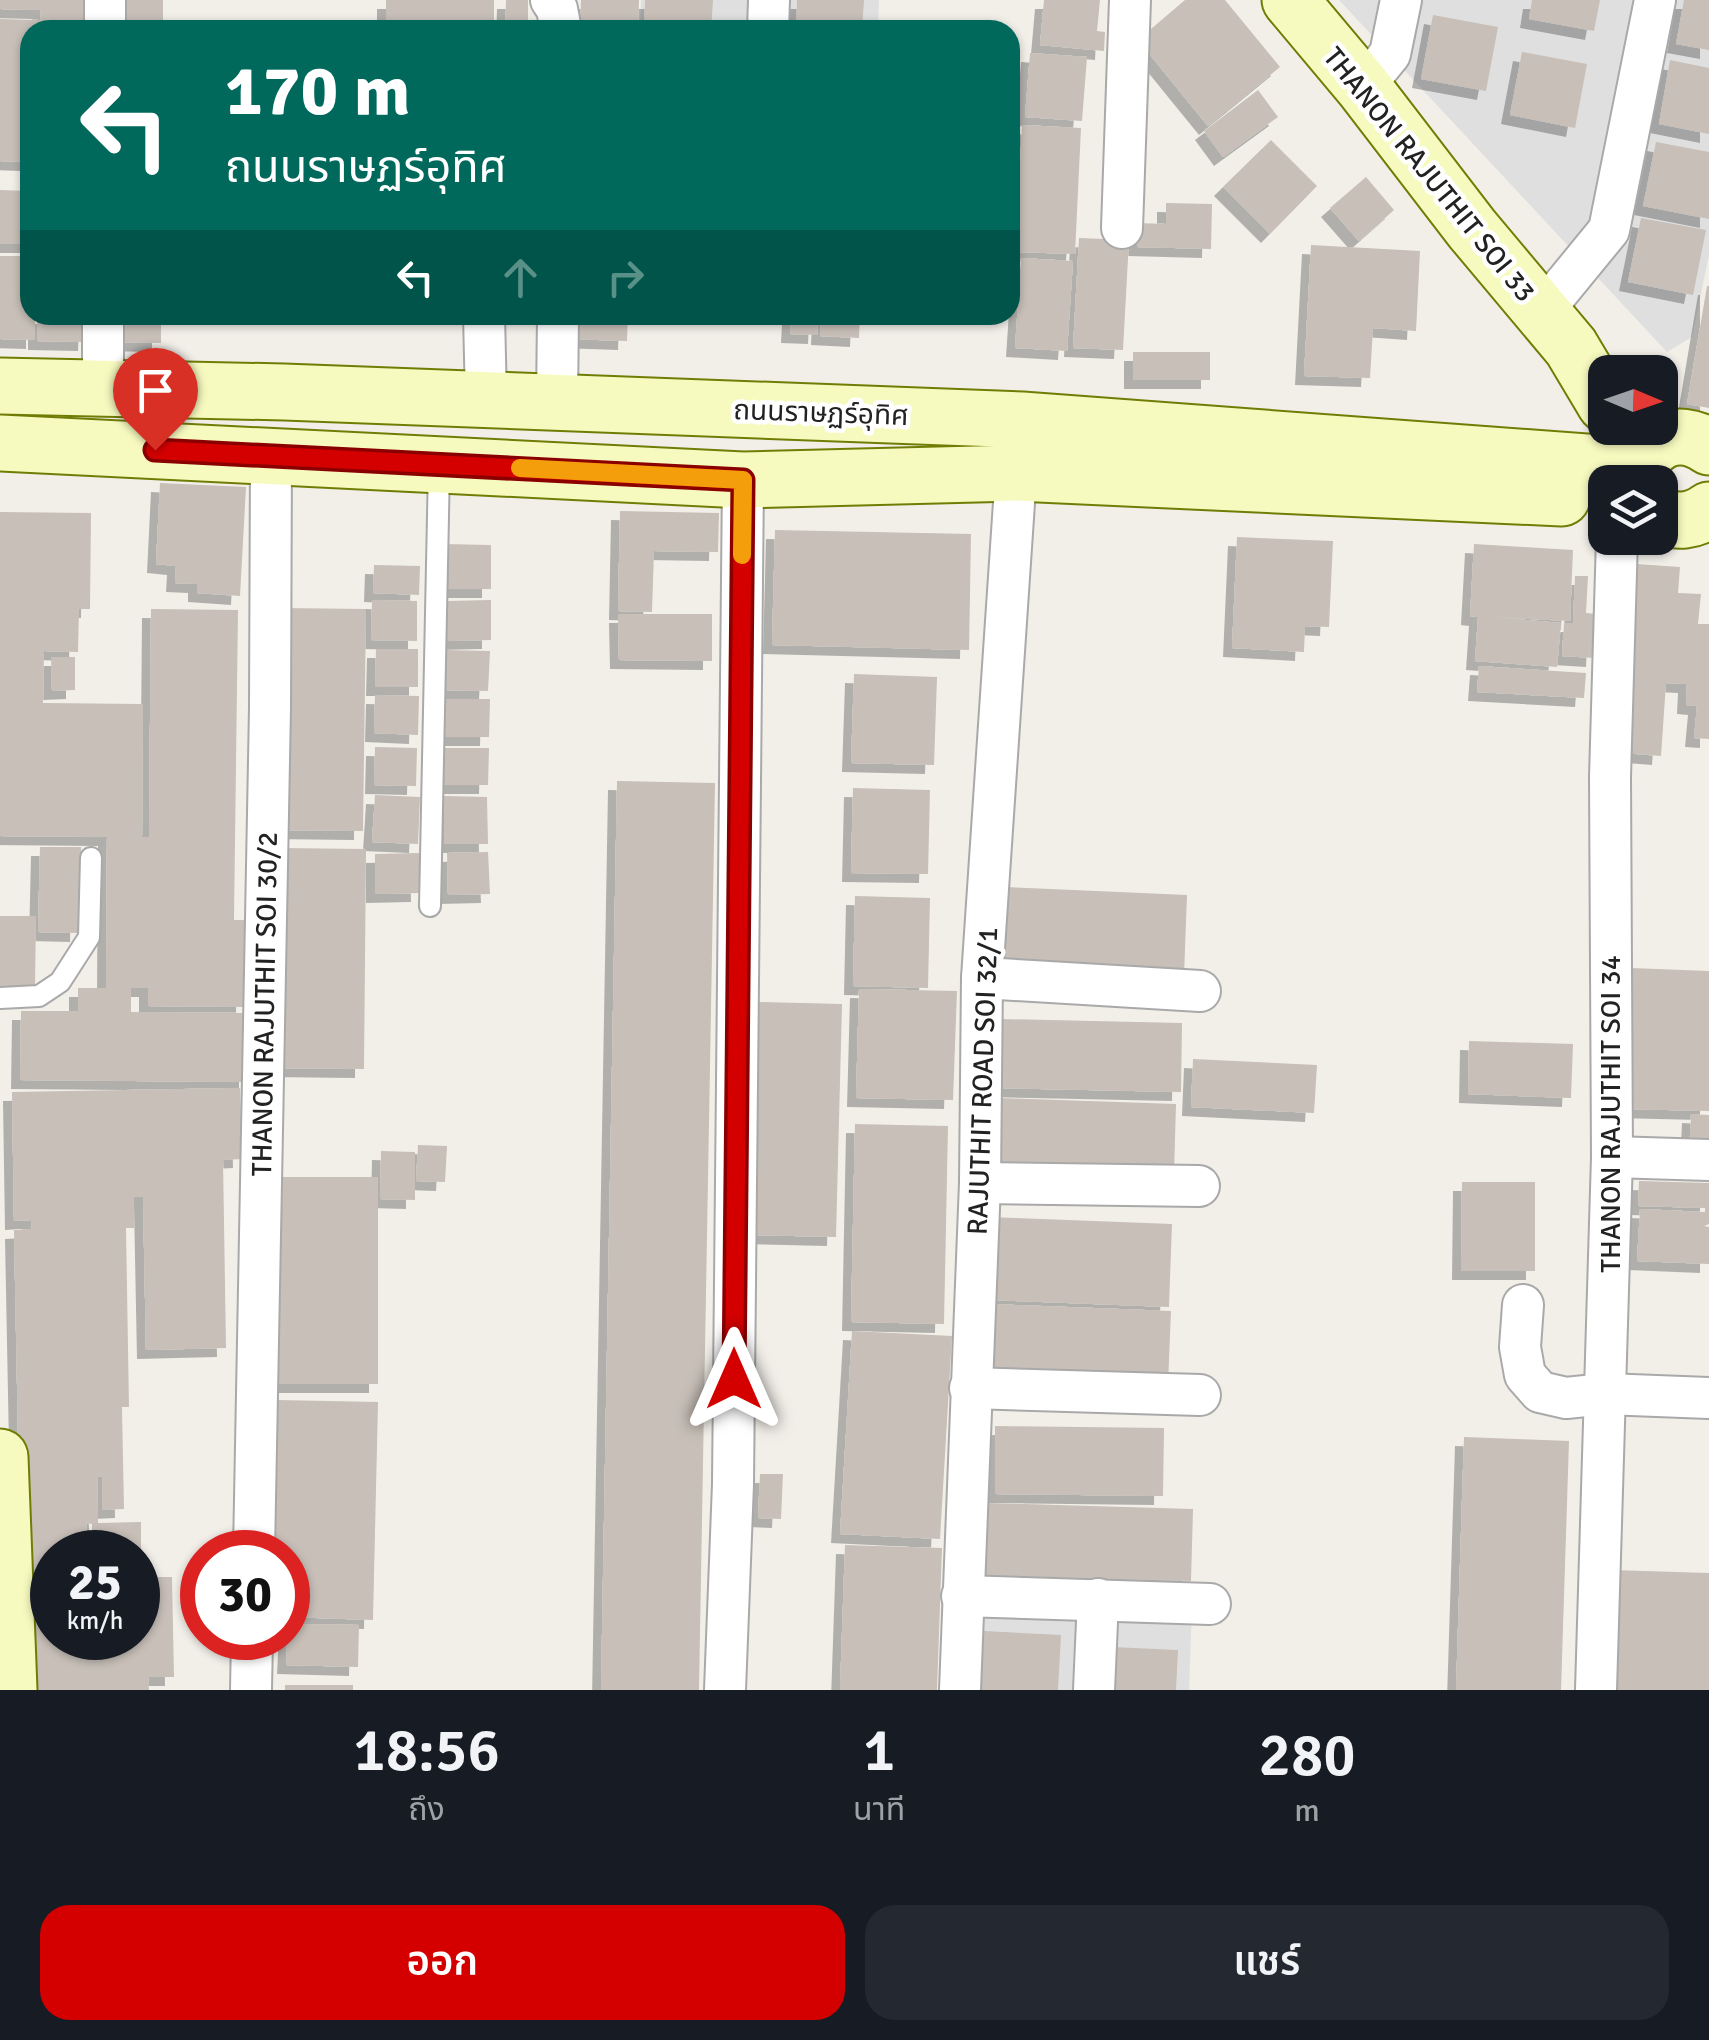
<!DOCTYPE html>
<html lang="th">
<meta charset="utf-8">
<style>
body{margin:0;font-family:Signika,"Noto Sans Thai",sans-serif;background:#242831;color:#f1f3f6;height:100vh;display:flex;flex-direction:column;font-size:38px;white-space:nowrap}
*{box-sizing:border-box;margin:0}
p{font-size:32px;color:#9ea1a6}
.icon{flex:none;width:55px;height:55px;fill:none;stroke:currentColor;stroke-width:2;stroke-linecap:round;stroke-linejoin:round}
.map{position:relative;height:1690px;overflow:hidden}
.panel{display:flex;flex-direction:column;background:#171b24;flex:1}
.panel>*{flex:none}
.hud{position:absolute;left:20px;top:20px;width:1000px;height:305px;border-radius:30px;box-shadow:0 2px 8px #0004;background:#00695c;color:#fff;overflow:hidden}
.needle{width:65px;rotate:92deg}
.controls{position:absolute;left:1588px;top:355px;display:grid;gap:20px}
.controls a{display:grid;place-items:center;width:90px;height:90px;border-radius:20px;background:#171b24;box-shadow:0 2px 8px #0004;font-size:50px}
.speed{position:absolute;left:30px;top:1530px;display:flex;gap:20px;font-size:50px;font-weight:700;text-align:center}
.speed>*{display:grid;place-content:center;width:130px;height:130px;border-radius:50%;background:#171b24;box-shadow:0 2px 8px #0004;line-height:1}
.speed small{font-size:25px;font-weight:400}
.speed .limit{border:15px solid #d22;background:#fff;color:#111}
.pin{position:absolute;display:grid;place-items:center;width:85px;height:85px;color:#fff;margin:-102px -42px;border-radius:50% 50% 50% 0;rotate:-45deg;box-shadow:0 0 10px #0007}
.pin .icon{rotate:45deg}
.me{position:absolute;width:110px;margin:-55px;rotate:0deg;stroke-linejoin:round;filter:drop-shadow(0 0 8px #0008)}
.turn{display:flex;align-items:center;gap:35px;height:210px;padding:0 40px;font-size:45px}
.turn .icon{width:130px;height:130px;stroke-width:2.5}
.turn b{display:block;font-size:70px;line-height:85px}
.lanes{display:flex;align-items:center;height:95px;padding:0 40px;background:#0003;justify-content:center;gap:50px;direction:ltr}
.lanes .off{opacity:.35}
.eta{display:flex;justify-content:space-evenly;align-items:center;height:170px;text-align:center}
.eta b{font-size:60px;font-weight:600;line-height:70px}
.button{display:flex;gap:20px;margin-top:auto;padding:20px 40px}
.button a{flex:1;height:115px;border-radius:30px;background:#d40000;color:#fff;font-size:40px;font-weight:600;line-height:115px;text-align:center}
.button a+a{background:#242831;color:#f1f3f6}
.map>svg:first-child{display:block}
</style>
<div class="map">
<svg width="1709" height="1690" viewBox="0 0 1709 1690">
<defs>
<filter id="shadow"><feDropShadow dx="-9" dy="9" stdDeviation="0" flood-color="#0004"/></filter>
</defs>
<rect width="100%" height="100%" fill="#f2efe9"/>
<g fill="#e0dfdf">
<path d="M641,0H879L878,30H640Z"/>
<path d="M1339,0H1709V255L1692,337L1667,352Z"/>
<path d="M971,1598L1192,1607L1189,1690H968Z"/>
</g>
<g fill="#c7bfb8" fill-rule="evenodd" filter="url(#shadow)">
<path d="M0,0H91V30H30V162L0,161V19L40,20L41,10L0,9Z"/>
<rect x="114" y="0" width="49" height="30"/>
<rect x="386" y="0" width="108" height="30"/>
<path d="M506,0H528V30H505Z"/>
<path d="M581,0H639L638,30H580Z"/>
<path d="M645,0H713L711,30H644Z"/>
<path d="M797,0H864L862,30H796Z"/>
<path d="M1044,0H1100L1097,31L1105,32L1104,51L1040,45Z"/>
<path d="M1185,0H1225L1280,67L1208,126L1138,40Z"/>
<path d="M1532,0H1600L1594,31L1529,19Z"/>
<path d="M1684,0H1709V50L1676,44Z"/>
<path d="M1433,15L1498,27L1486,91L1421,79Z"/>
<path d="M1522,52L1587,64L1575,128L1510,115Z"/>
<path d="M1030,53L1087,57L1082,121L1025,117Z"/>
<path d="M1670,60L1709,68V134L1659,124Z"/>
<path d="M1258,90L1278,117L1223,157L1204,131Z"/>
<path d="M1022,125L1081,128L1075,254L1016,252Z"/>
<path d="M1271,140L1317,186L1270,234L1223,187Z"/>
<path d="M1656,142L1709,152V219L1643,206Z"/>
<path d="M1366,177L1394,210L1359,241L1330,208Z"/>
<path d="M0,190L30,191V244H0Z"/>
<path d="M1166,203L1212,204L1211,249L1137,247V223L1166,224Z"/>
<path d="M1641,218L1706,230L1693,295L1628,282Z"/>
<path d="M1079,238L1129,240L1123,350L1073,348Z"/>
<path d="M1311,245L1420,251L1416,331L1373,328L1370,378L1304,376Z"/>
<path d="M0,256H30V315H35V340L0,339Z"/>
<path d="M1021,258L1073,261L1067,351L1015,348Z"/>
<path d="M1707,286H1709V408L1687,404Z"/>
<path d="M37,315H88L87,342L37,341Z"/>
<path d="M111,315H161V343L111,342Z"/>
<path d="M570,315H628L627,341L569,339Z"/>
<path d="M791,315H818L817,335L790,334Z"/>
<path d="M821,315H860L859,338L820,336Z"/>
<rect x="1133" y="352" width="77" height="28"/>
<path d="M160,483L246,487L240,596L197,593V584L175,583L176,566L156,564Z"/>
<path d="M620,511L719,513L718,552L654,551L652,612L618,611Z"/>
<path d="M0,512L91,513L90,609H79L78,652L44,651L43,703L143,704L142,837H149L151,609L238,610L234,920H246L245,1007L148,1006V988H131V1012L248,1013V1082L20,1080L21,1011H78V988H106L107,837L0,836Z"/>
<path d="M775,530L971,534L969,650L772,645Z"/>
<path d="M1237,537L1333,541L1329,627L1305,626L1304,652L1232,648Z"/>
<path d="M443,544L491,545V589H443Z"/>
<path d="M1474,544L1573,550L1570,621L1492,617L1561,623L1557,667L1475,661L1478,617L1470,616Z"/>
<path d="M1636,564L1680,567L1678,593L1701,594L1698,624H1709V739L1694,738L1697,706L1686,705L1687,684L1666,683L1661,756L1623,753Z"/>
<path d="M374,565L420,566L419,595L373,593Z"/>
<path d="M1575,576H1588L1586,613L1597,614L1595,658L1562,656L1564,623H1573Z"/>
<path d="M372,600L417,601V641L371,640Z"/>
<path d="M491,600V640L447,641V601Z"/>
<path d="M282,608L366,609L363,831L278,830Z"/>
<path d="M618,614H712V661L619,660Z"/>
<path d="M376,649H418V687H375Z"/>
<path d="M444,650L490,651L488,691L443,690Z"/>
<path d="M51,657H75V690L52,691Z"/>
<path d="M1479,666L1586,673L1584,698L1477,692Z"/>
<path d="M854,674L937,677L934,765L851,763Z"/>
<path d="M375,695L419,696L418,735L374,733Z"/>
<path d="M444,699H490L489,737H443Z"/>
<path d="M375,747L417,748L416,786L374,785Z"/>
<path d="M444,748H489L488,785H444Z"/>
<path d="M617,781L715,783L699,1690H601Z"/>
<path d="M853,788L930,790L928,874L851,873Z"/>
<path d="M375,795L420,797L418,844L372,842Z"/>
<path d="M444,796L487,797L488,844H444Z"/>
<path d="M40,847H81L79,933L38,932Z"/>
<path d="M279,848L366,849L364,1069L277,1068Z"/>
<path d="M488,852L490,894L448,895L447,853Z"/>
<path d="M419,853L420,893L375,894V854Z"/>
<path d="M1005,887L1187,895L1184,976L1002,969Z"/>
<path d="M855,896L930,898L928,988L853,986Z"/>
<path d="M0,916H36L35,988L0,987Z"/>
<path d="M1631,968L1709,971V1111L1625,1109Z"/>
<path d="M859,989L957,991L953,1100L856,1098Z"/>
<path d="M758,1002L842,1004L836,1237L751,1235Z"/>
<path d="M999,1019L1182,1023L1181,1092L998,1088Z"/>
<path d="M1469,1041L1573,1044L1571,1098L1468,1094Z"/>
<path d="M1193,1059L1317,1065L1314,1113L1191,1107Z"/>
<path d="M240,1088L242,1159L223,1160L226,1348L146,1350L143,1197H134V1228H126L129,1407H122L124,1509L102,1510V1477L97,1476L98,1523L141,1522V1577H172L174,1677H148L149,1690H34L21,1592L14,1230L32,1229L31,1220L14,1221L12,1092ZM86,1523L92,1524V1545H103V1552H138V1638H52V1552H92V1545H87Z"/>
<path d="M999,1098L1176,1104L1174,1175L997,1170Z"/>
<path d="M1691,1114L1709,1115V1157H1689Z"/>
<path d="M855,1124L948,1126L944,1324L851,1322Z"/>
<path d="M418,1145L447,1146L445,1182L416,1181Z"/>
<path d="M381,1151L415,1152V1200L380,1199Z"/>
<path d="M277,1177H378V1384H278Z"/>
<path d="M1639,1181L1709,1183V1224L1704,1226L1709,1227V1264L1637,1261L1640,1209L1705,1212V1208L1638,1206Z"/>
<path d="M1462,1182H1535V1271H1461Z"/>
<path d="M990,1217L1172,1224L1169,1307L987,1300Z"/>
<path d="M989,1304L1171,1311L1168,1384L986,1377Z"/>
<path d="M852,1331L952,1336L940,1539L840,1534Z"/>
<path d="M277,1400L378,1402L373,1620L288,1617V1552H273Z"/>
<path d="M995,1426L1164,1428L1163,1496L995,1494Z"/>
<path d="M1464,1437L1569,1441L1561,1690H1456Z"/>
<path d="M760,1474H783L781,1519L758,1518Z"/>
<path d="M986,1503L1193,1509L1191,1581L984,1575Z"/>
<path d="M845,1545L942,1548L937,1690H840Z"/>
<path d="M1612,1570L1709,1573V1690H1607Z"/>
<path d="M288,1624L359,1625L358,1667L286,1665Z"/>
<path d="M984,1631L1061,1635L1058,1690H980Z"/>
<path d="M1112,1647L1178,1650L1176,1690H1110Z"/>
<rect x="285" y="1685" width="68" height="5"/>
</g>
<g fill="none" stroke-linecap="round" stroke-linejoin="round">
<g stroke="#a9a9a9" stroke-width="24">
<g id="lane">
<path d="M430,906L439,467"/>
<path d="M0,998L39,996L60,982L89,937L91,858"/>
</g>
</g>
<g stroke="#a9a9a9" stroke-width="44">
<g id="street">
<path d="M551,0L557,9L561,30"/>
<path d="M105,30V0"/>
<path d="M768,30L769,0"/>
<path d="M1363,87L1390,54L1401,0"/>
<path d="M1122,228L1130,0"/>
<path d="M1541,313L1609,230L1655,0"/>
<path d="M484,315L486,400"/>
<path d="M103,388V315"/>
<path d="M557,402L558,315"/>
<path d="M982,978L1200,991"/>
<path d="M1612,1157L1709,1160"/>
<path d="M980,1183L1199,1186"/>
<path d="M1523,1305L1520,1347L1525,1375L1540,1392L1566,1398L1605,1394L1709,1398"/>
<path d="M970,1388L1200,1395"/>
<path d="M254,1552L270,708L271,456"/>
<path d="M962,1596L1210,1604"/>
<path d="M251,1690L252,1638"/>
<path d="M725,1690L733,1484L743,480"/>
<path d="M960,1690L980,1183L982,978L1016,473"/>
<path d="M1094,1690L1098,1599"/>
<path d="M1596,1690L1612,1157L1610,777L1617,538"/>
</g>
</g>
<g stroke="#707d05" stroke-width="59">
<g id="secondary">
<path d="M1290,0L1363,87L1472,229L1571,347L1605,404"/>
<path d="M0,386L284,392L1022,420L1640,466"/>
<path d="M0,443L743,480L1016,473L1562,498"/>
<path d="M1639,482C1639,443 1677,424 1709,447"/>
<path d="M1660,515C1677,524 1694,521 1709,510"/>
<path d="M0,1457L9,1690"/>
</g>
</g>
<use href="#lane" stroke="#fff" stroke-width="20"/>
<use href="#street" stroke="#fff" stroke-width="40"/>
<use href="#secondary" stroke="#f7fabf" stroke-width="55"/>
</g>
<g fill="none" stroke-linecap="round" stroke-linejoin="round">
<g stroke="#8a0000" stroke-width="25">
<path id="route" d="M155,450L743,480L734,1379"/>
</g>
<use href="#route" stroke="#d40000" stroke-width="18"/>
<path stroke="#f59e0b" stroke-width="18" d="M520,468L743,480L742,555"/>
</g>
<g text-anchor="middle" stroke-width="9" stroke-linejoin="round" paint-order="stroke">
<g font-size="28" fill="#222" stroke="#fff">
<text transform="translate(1430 174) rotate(51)" y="10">THANON RAJUTHIT SOI 33</text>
<text transform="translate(821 412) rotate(2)" y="10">ถนนราษฏร์อุทิศ</text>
<text transform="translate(264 1004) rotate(-89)" y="10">THANON RAJUTHIT SOI 30/2</text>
<text transform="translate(982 1081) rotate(-88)" y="10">RAJUTHIT ROAD SOI 32/1</text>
<text transform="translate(1610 1114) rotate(-90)" y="10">THANON RAJUTHIT SOI 34</text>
</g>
</g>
</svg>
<div class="controls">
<a><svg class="needle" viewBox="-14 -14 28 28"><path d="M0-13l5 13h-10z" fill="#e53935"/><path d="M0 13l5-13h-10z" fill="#9ea1a6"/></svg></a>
<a><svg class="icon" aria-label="layers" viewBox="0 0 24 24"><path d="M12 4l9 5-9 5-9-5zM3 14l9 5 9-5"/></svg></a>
</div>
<div class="speed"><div>25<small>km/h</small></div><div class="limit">30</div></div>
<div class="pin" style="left:155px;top:450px;background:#d93025"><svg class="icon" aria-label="arrive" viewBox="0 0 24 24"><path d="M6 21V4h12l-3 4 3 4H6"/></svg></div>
<svg class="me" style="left:734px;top:1379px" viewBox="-20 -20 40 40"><path d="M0-17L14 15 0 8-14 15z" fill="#d40000" stroke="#fff" stroke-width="4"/></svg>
<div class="hud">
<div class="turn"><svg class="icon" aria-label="left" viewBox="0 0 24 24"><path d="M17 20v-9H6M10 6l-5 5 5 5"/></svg><div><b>170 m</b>ถนนราษฏร์อุทิศ</div></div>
<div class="lanes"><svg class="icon" aria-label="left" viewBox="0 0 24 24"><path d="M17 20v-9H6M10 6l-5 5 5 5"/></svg><svg class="icon off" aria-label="ahead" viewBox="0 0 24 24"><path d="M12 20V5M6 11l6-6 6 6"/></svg><svg class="icon off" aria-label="right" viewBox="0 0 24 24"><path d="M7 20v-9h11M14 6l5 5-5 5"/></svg></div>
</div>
</div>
<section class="panel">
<div class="eta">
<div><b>18:56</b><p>ถึง</p></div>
<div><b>1</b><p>นาที</p></div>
<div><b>280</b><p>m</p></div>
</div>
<div class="button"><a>ออก</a><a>แชร์</a></div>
</section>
